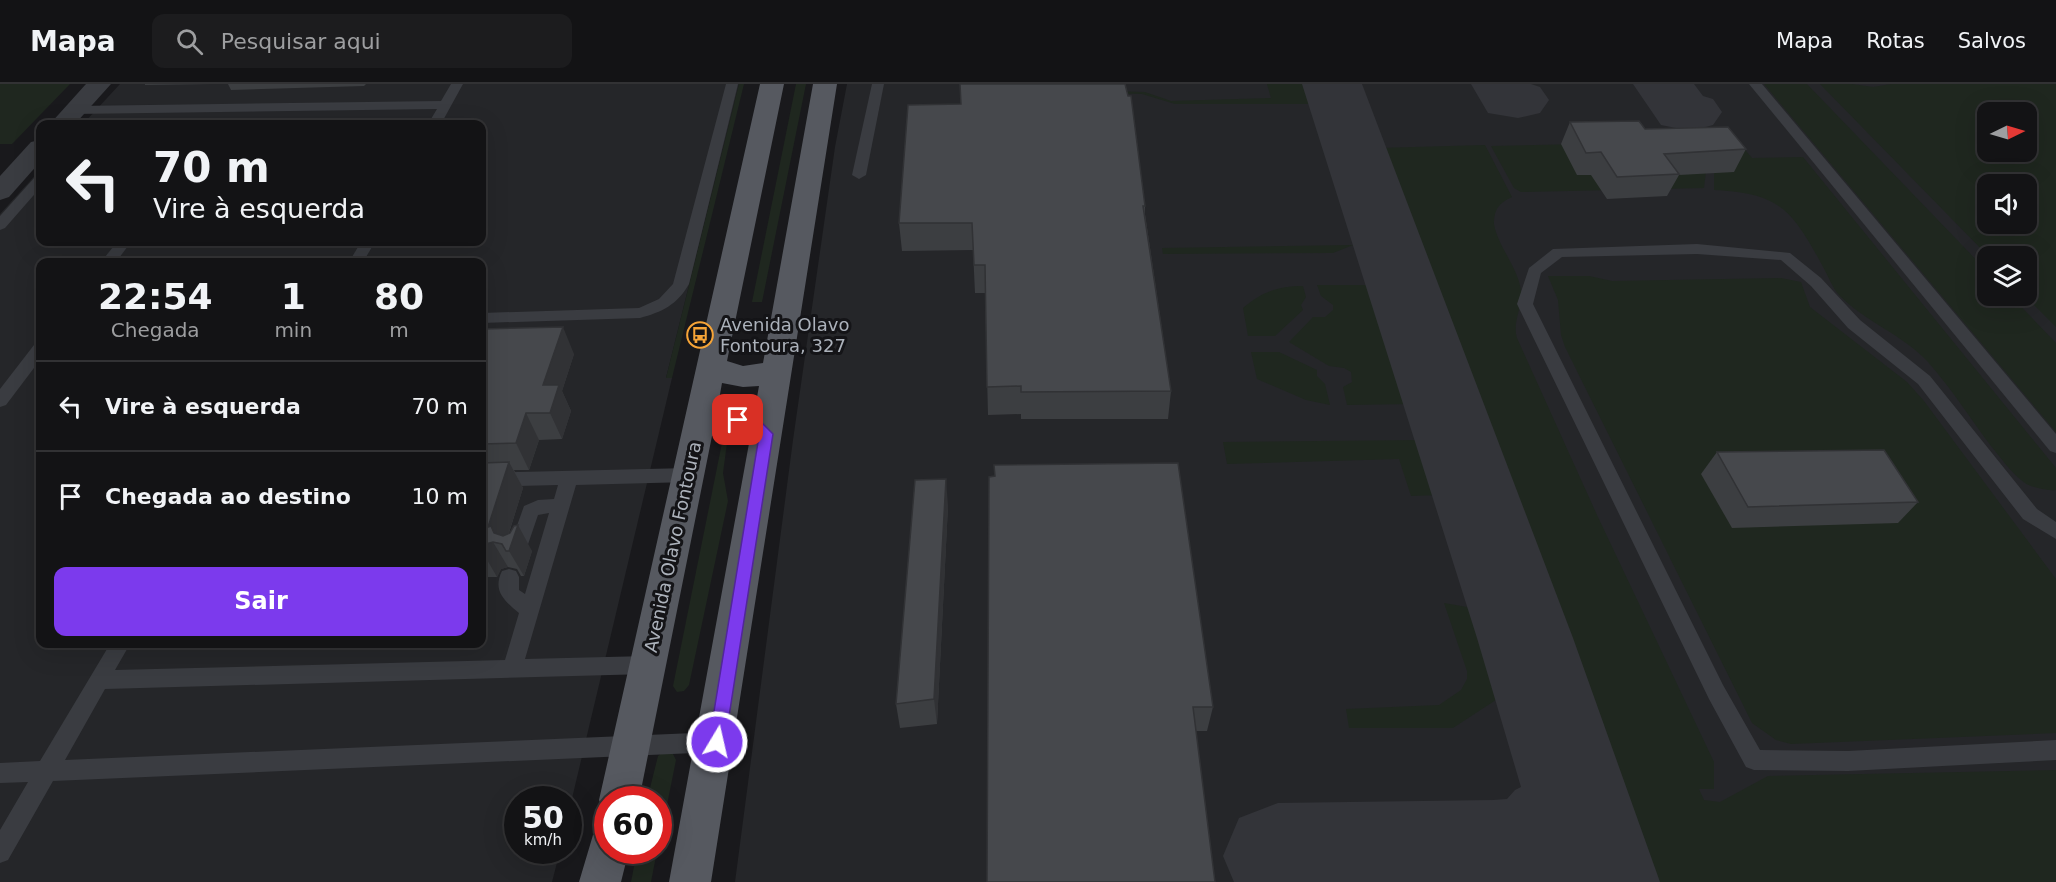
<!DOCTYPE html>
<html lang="pt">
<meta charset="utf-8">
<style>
body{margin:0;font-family:"DejaVu Sans",sans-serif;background:#1c1c1e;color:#f1f3f6;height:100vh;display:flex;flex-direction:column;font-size:22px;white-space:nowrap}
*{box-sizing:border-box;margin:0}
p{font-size:20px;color:#9d9ea0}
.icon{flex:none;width:33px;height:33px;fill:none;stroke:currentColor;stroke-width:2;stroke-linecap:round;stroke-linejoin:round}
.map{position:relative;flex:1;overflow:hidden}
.drawer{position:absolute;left:36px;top:174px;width:450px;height:390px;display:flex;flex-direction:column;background:#131315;border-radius:12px;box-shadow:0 6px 24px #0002,0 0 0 2px #323234}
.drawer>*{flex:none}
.hud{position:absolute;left:36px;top:36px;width:450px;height:126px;border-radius:12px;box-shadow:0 6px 24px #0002,0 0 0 2px #323234;background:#131315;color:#f1f3f6;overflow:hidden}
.needle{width:39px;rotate:85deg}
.fabs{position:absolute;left:1977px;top:18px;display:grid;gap:12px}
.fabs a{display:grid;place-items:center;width:60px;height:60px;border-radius:12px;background:#131315;box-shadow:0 6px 24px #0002,0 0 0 2px #323234;font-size:30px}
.speed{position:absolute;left:504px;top:702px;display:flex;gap:12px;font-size:30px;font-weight:700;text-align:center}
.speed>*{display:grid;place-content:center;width:78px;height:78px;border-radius:50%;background:#131315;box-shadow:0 6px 24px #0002,0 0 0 2px #323234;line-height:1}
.speed small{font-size:15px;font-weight:400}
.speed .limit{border:9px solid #d22;background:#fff;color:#111}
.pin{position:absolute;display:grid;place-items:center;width:51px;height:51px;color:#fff;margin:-26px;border-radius:12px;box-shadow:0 3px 9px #0006}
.me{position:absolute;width:66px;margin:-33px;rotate:9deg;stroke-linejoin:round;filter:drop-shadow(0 0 4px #0008)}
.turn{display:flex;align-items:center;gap:21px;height:126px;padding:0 18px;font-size:27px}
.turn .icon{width:78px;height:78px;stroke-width:2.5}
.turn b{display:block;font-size:42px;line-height:51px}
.eta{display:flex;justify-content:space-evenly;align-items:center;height:102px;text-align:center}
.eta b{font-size:36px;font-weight:600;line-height:42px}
.action{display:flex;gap:12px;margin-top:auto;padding:12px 18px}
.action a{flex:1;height:69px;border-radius:12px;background:#7c3aed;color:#fff;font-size:24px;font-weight:600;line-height:69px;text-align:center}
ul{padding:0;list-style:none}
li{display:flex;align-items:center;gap:18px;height:90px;padding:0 18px;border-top:2px solid #323234}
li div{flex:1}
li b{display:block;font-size:22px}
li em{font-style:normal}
header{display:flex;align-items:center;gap:36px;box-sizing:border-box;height:84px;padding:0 30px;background:#131315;border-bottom:2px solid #323234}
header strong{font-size:28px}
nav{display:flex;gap:33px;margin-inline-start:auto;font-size:21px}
.search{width:420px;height:54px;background:#1c1c1e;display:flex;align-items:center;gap:15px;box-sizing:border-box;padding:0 21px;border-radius:12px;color:#9d9ea0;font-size:22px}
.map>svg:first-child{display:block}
</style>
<header>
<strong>Mapa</strong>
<div class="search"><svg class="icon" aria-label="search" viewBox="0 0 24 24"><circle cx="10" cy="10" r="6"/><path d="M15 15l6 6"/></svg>Pesquisar aqui</div>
<nav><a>Mapa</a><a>Rotas</a><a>Salvos</a></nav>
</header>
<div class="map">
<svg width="2056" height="798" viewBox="0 0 2056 798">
<rect width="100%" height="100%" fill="#19191c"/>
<g fill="#252629" fill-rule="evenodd">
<path d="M120,0H739L666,294H672L569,727L568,716H518V766L560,767L552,798H0V130L40,86V158H482V40H83ZM40,178H482V560H40Z"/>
<path d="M847,0H2056V798H735L793,356L835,63ZM1988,28H2026V68H1988ZM1988,100H2026V140H1988ZM1988,172H2026V212H1988Z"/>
</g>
<g fill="#1f271f" fill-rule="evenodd">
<path d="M0,0H70L12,60H0Z"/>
<path d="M739,0H744L672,294H666Z"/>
<path d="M796,0H806L762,218H752Z"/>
<path d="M1267,0H1309L1315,20H1175L1142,10L1107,9V7L1145,8L1171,17L1271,14Z"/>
<path d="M1764,0H1807L1987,187L1988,212H2011L2056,259V348Z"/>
<path d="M1820,0H1852L1873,3L1891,0H2056V243L2025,212L2026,172H1988ZM1988,28H2026V68H1988ZM1988,100H2026V140H1988Z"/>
<path d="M1737,56L1752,74L1803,73L2056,384V406C2047,407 2033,404 2025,399C2012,390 2001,374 1991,362C1970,334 1951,304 1928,278C1903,251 1866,238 1840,212C1832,204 1828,191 1822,181C1792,126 1780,109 1714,106V83Z"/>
<path d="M1628,59L1706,87L1704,104L1521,108L1514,104L1491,62Z"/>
<path d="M1485,61L1512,113C1499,119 1494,125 1494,140C1498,163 1518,183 1521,207C1523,224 1512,237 1517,254L1597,431L1714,678V705H1699L1704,716L1720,718L1768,692L2056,686V798H1650L1551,523L1379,64Z"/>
<path d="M1353,161L1333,169L1163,170L1162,164Z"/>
<path d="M1548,192H1589L1612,197L1781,194L1801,198L1810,223L1907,298L1924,317L2056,495V649L1791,660L1776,656L1752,639L1565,263L1561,251L1558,216Z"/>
<path d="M1317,201H1373L1413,320L1347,321L1343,303L1352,298L1351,288L1344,284L1329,282L1289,258L1313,233H1325L1333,226V221L1321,212Z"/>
<path d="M1303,202L1306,213L1301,221L1303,226L1275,252H1248L1243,224C1262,208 1278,202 1303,202Z"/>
<path d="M1251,268H1279L1317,286V292L1325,300L1330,321L1306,316L1257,295Z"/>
<path d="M725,344H729L723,389L728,417L689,601L684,607L677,608L673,602Z"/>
<path d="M1422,356L1441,411L1411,412L1399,375L1227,380L1223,358Z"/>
<path d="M1444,519L1467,523L1482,537L1504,608L1502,612L1453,644H1349L1346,625L1439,621L1461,606L1467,595V587Z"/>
<path d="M672,668L676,676L659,761L658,716H647L658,672L662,669Z"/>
<path d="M637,767H657L651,798H631Z"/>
</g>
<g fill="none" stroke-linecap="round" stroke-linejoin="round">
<g fill="#333439" fill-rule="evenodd">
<path d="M1302,0H1362L1573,554L1660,798H1234L1223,772L1239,734L1278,719L1493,716L1507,715L1515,706L1521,703L1477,554Z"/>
<path d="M1471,0H1531L1540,3L1549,16L1540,29L1518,34L1488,29Z"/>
<path d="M1633,0H1694L1703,12L1713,15L1722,28L1713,41L1691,47L1661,41Z"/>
</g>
<g fill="#3a3c41" fill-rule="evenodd">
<path d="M451,0H463L441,40H428L437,25L75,30L68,26L75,22L441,17Z"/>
<path d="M726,0H738L689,200C677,221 662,228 640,234L482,239V229L639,224L659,215L673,200Z"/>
<path d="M872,0H884L866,91L859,95L852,91Z"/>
<path d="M1749,0H1762L2056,350V369L2050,367Z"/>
<path d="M40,92V104L5,144L0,146V132L35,93Z"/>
<path d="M117,158H131L116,178H101Z"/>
<path d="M361,158H375L363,178H349Z"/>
<path d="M1697,160L1790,169L1821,194L1860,236L1930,292L2037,425L2056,438V455L2023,435L1918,300L1848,244L1811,202L1781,176L1697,170L1562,173L1541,189L1533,220L1723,601L1760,666L1848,667L2056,656V676L1848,687L1754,686L1746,683L1709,615L1517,220L1529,184L1553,165Z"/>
<path d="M40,259V276L6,321L0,323V305L34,261Z"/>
<path d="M689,384L695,386L698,391L695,396L689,398L576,401L525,575L648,572L655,575L658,581L655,587L648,590L105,605L65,676L717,648L725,651L728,658L725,665L717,668L53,697L8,776L0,779V746L28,698L0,699V679L40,677L110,560H130L115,586L505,576L519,529C505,517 492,507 502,487L509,485L516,487L519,493V506L525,510L549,429L538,431L524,472L517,475L510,472L508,467L524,422L538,416L554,415L558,401L482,403V389Z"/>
</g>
<g fill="#3a3c41" fill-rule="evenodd">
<path d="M86,0H111L75,40H50Z"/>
<path d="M40,56V78L9,113L0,116V92L31,58Z"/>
</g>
<g fill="#565960" fill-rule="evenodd">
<path d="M760,0H784L727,277L743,282L763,279L813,0H837L711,798H669L750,354L740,349L733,348L712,352L639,716H608V731L605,730L599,716ZM722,299L743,303L759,302L754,330L733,325L717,327Z"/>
<path d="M608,745V766H629L621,798H579L593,751Z"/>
</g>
</g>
<g fill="#3c3e41">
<path d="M145,0H212L145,1Z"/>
<path d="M228,0H366L364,2L231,6Z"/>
<path d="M1570,38L1645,45L1746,65L1734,88L1679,91L1667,112L1607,115L1591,91H1577L1561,60Z"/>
<path d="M1145,122V130L1171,307L1168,335H1021V330L988,331L985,209H975L973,166L902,167L899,139Z"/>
<path d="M482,245L574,270L562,307L571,327L562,355L539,356L529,386H514L523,404L509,449L532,467L524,492H521L517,485L508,483L501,485L497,493H482Z"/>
<path d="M1717,368L1918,418L1898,439L1732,444L1701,390Z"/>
<path d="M989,393L1213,623L1207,647H1196Z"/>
<path d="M948,422L937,640L900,644L896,620Z"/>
</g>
<g fill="#313235">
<path d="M563,243L574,270L562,307L571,327L562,355L550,329L543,301Z"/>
<path d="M526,329L539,356L529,386L516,359Z"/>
<path d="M509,378L523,404L504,464L488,443Z"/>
<path d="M946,395L948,422L937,640L934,615Z"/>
<path d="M518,441L532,467L524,492L509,467Z"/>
<path d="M493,458L508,483L501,485L497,493L482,467L486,460Z"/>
</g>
<g fill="#46484c" stroke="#313235" stroke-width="1.5">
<path d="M960,0H1125L1128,12H1131L1145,122H1143L1171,307L1021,308V302L987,303L985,181H974L972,139H899L908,21L961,20Z"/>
<path d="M1639,37L1645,45L1728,43L1746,65L1664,70L1679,90L1617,93L1601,68L1586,69L1570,38Z"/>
<path d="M563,243L543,301H559L550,329H526L516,359L482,360V245Z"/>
<path d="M1884,366L1918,418L1748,423L1717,368Z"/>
<path d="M509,378L488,443L491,442L494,449L503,452L510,449L514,442L518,441L509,467H506L502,460L493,458L486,460L482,468V379Z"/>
<path d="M1178,379L1213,623H1193L1215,798H987L989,393L995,392L994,381Z"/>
<path d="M946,395L934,615L896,620L915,396Z"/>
</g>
<path fill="#7c3aed" stroke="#51269a" stroke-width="1.5" d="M738,331L762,339L773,350L725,658L722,664L717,666L711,664L709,658L759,352L753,346L734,339L732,336L734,333Z"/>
<defs>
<g id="bus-ring" transform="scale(1.35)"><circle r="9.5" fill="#141417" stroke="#f6a437" stroke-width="1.5"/><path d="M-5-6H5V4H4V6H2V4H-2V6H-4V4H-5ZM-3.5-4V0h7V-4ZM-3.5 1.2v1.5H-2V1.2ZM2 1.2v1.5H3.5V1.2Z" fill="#f6a437"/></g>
</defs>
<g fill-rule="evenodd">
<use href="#bus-ring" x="700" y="251"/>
</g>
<g text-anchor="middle" stroke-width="6" stroke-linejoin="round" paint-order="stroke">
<g font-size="18" fill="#acb2bb" stroke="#141417" text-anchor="start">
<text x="720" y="247">Avenida Olavo<tspan x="720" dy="21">Fontoura, 327</tspan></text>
</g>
<g font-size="18" fill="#acb2bb" stroke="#141417">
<text transform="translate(673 463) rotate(-78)" y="6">Avenida Olavo Fontoura</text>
</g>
</g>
</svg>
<div class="fabs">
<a><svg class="needle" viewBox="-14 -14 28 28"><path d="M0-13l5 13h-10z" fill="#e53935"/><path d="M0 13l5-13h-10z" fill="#9d9ea0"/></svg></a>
<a><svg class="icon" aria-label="sound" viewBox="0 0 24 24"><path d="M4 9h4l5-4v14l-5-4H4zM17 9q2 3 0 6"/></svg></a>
<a><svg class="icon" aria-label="layers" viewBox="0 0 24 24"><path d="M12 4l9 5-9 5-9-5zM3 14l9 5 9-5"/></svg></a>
</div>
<div class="speed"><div>50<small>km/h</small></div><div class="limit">60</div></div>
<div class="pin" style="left:738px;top:336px;background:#d93025"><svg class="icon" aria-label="arrive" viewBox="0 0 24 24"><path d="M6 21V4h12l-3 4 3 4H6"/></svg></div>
<svg class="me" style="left:717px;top:658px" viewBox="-20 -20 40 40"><circle r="17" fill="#7c3aed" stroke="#fff" stroke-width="3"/><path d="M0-11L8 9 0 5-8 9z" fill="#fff"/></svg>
<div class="hud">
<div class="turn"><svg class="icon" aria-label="left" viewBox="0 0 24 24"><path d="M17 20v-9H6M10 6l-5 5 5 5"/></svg><div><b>70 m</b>Vire à esquerda</div></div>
</div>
<section class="drawer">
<div class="eta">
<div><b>22:54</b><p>Chegada</p></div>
<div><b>1</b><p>min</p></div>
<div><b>80</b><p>m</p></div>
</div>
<ul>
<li><svg class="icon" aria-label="left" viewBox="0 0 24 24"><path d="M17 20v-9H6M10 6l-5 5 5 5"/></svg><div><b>Vire à esquerda</b></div><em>70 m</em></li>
<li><svg class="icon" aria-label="arrive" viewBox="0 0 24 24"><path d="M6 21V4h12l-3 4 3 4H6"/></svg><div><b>Chegada ao destino</b></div><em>10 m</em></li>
</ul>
<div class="action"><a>Sair</a></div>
</section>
</div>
